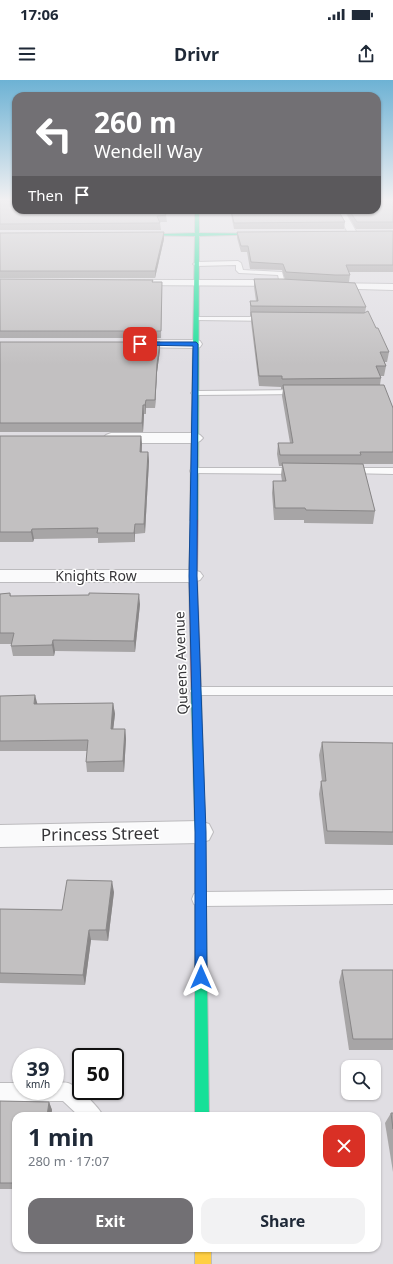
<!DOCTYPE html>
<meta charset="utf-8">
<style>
body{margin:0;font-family:"Noto Sans",sans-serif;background:#f2f2f3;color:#1f2937;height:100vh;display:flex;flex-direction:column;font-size:15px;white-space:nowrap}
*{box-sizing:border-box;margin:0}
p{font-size:13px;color:#747a83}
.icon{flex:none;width:22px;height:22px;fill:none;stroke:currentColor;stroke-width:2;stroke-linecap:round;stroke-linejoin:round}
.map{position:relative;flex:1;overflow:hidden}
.panel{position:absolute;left:12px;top:1032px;width:369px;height:140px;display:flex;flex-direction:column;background:#fff;border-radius:12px;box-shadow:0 1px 3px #0004}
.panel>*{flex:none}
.hud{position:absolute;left:12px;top:12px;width:369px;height:122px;border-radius:12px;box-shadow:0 1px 3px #0004;background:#727074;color:#fff;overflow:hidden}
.buttons{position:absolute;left:341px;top:980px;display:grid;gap:8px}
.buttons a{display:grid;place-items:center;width:40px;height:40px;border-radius:8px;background:#fff;box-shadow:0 1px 3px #0004;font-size:20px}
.speed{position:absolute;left:12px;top:968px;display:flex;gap:8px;font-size:20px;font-weight:700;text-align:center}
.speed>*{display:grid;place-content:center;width:52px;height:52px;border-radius:50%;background:#fff;box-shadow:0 1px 3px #0004;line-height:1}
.speed small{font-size:10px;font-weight:400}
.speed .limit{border:2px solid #111;border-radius:6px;background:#fff;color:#111}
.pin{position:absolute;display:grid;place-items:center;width:34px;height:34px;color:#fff;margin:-17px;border-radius:8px;box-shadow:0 2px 6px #0006}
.me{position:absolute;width:44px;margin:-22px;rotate:0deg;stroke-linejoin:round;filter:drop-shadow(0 0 3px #0008)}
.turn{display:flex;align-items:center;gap:14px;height:84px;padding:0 16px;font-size:18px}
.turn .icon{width:52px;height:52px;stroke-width:2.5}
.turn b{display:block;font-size:28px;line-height:34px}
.then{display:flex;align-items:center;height:38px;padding:0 16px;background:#0003;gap:8px;font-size:15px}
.round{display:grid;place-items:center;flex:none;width:42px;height:42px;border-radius:12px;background:#f2f2f3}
.head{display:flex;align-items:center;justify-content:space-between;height:68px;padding:0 16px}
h1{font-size:24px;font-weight:700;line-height:30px}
.primary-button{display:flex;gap:8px;margin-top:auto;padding:8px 16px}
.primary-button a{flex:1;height:46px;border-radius:12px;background:#727074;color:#fff;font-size:16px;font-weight:700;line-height:46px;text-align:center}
.primary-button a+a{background:#f2f2f3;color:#1f2937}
.status{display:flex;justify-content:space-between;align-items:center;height:28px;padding:0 20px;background:#fff;direction:ltr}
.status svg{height:11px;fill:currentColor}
header{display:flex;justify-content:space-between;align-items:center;height:52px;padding:0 16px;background:#fff;font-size:18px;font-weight:700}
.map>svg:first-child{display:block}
</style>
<div class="status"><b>17:06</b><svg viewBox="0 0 49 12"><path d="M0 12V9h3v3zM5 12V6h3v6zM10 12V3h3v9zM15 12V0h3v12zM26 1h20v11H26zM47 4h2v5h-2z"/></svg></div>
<header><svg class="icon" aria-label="menu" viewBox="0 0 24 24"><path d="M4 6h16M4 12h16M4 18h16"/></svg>Drivr<svg class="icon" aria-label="share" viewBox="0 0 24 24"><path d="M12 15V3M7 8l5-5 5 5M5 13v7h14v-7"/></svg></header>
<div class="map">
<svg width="393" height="1184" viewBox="0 0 393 1184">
<rect width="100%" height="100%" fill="#e0dee3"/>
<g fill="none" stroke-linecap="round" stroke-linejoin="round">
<g stroke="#bcbbbe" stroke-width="2">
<g id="lane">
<path d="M238,181L241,183L243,190L282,192L285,203L280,204L278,195L239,193L236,190V185L196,186L193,184L196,182Z"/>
<path d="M194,237H267L270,239L267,241L196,240L194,239Z"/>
<path d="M298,310H301V314L195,315L191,313L195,311Z"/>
<path d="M194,388H297L301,391L297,394L191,393L190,391L191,389Z"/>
<path d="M349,388H393V394L346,393L345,391L346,389Z"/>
<path d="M196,607H393V615H196L192,614L190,611L192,608Z"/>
<path d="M393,810V824L200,826L194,824L192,819L194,814L200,812Z"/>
<path d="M0,1003H21V1011H55V1003C59,1003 64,1002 68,1003C78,1006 99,1027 103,1036H79L63,1021H0Z"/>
</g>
</g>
<g stroke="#bcbbbe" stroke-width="2">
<g id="street">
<path d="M336,130H344L357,153L355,155H349Z"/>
<path d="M131,200H283L288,203L283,206L127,205L126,203L127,201Z"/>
<path d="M327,203L393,204V210L323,208L322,206Z"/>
<path d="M131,260H196L200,261L202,264L200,267L196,268L127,267L125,264L127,261Z"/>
<path d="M111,353H195L200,355L203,358L200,361L195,363H111L106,361L103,358L106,355Z"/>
<path d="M0,490H193L200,492L203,496L200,500L193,502H0Z"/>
<path d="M200,741L209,744L213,752L209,760L200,763L0,767V745Z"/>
</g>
</g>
<g stroke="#bcbbbe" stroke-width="2">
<g id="fast">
<path d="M195,130H199V153L269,154L199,156L198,440L194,442L190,440L195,156L131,155L195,153Z"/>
<path d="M196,604L201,607L205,752L209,1036H195V752L191,607Z"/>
</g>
</g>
<g stroke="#bcbbbe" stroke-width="2">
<rect id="slow" x="195" y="1168" width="16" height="16"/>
</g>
<g stroke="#bcbbbe" stroke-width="2">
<path id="jam" d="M191,438H194L198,440L197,496L201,607L196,610L191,607L189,496Z"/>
</g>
<use href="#lane" fill="#fafafb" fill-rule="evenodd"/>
<use href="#street" fill="#fafafb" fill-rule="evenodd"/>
<use href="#fast" fill="#16e098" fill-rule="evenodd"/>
<use href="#slow" fill="#ffcf43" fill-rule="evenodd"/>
<use href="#jam" fill="#f24e42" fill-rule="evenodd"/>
</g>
<g fill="#a7a5a6">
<path d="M0,120L166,135L167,142H160V143L161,150H0Z"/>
<path d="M393,120V149H356L345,130H377Z"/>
<path d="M230,130H338L345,142L344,149H234Z"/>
<path d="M393,151V192H349L350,195L349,202L366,227L365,233L376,248L389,272L387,282H384L386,286L384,296H380L381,298L380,305L393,328V384H363L375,431L373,444L304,443V440H274L272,413L273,401H282L281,395L282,386H279L277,374L278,363H290L282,316L283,309H281V307L259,306L251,242V236H250V221H256L254,207V199H285L282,190L250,189L247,172H241L237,158V152Z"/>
<path d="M0,153L164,159L155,198H0Z"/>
<path d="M0,199L153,200V202L162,209L161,258H0Z"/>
<path d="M0,262L160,270L157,292L155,328H146V334H144L143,352H0Z"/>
<path d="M0,356H141L142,372H148L149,381L145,453L135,454V462L98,463V458L34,459L33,462H0Z"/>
<path d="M10,513L11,516L140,524L135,572L55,571L54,576H13L11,566L12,564H0V514Z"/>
<path d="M0,616L37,624L113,623L115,634L113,649H125L126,659L124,692H87L86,682L87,671H0Z"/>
<path d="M322,662L393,663V765L325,764L319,714L321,701H322L319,675Z"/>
<path d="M114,812L108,861L91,860L85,905L0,903V829L62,830Z"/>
<path d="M342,890H393V970H349L339,902Z"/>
<path d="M0,1021L49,1022L52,1030L51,1036H16V1109H0Z"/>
<path d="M391,1033H393V1092L385,1043Z"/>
</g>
<g fill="#888687">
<path d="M164,152V159L155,198V191Z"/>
<path d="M160,262V270L157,292L155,328V320L157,284Z"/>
<path d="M146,320V334L145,325Z"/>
<path d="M143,325L144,334L143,352L142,343Z"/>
<path d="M141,356L142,364L141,381L140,372Z"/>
<path d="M148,372L149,381L145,453L144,444Z"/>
<path d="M135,444V462L134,453Z"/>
<path d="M32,449L34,459L33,462L31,452Z"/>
<path d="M139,514L140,524L135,572L134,561Z"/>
<path d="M53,560L55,571L54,576L52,565Z"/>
<path d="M35,615L38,626L34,624Z"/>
<path d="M113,623L115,634L112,660L111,649Z"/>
<path d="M125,649L126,659L124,692L123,681Z"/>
<path d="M112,801L114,812L108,861L106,850Z"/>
<path d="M89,850L91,860L85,905L83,895Z"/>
<path d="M49,1022L52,1030L51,1036H47Z"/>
</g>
<g fill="#c2c0c1" stroke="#888687">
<path d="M0,120H16V130H164L166,135L157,136L160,143L0,144Z"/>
<path d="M377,120H393V142H357L349,130H377Z"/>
<path d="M231,130H338L345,142L234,143Z"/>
<path d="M393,151V185H346L350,195H335L286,192L283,184L251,182L248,166H241L237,152Z"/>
<path d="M164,152L155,191H0V153Z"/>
<path d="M0,199L153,200L152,202H162L161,251H0Z"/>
<path d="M254,199H282L355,203L366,227L251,226L250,221H258Z"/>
<path d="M368,231L376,248H378L389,272H380L386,286H376L381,298L282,299V296H259L251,232L364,233Z"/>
<path d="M0,262H160L157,284L155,320H146L145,325H143L142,343H0Z"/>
<path d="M283,305H384L393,328V372H360L361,375H280L278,363H293Z"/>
<path d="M0,356H141L140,372H148L144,444H135L134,453H97L98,448L32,449L31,452H0Z"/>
<path d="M282,383L363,384L375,431L306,430L305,428H275L273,401H286Z"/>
<path d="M10,513V516L89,515V513L139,514L134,561L53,560L52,565L11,566L14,553H0V514Z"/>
<path d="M35,615L34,624L113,623L111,649H125L123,681L86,682L88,660L0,661V616Z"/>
<path d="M322,662L393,663V752L327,751L321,701H326Z"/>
<path d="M67,800L112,801L106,850H89L83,895L0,893V829L62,830Z"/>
<path d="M342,890H393V959H353Z"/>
<path d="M0,1021L49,1022L47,1036H16V1103H0Z"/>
<path d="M391,1033H393V1049Z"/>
</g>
<linearGradient id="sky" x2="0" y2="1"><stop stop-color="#6db2d4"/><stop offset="0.42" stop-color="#f1f0f2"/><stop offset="1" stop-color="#f1f0f2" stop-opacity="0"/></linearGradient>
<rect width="393" height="285" fill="url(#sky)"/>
<path fill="#1a73e8" stroke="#114b97" d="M140,262H196L198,264L197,496L206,752L207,897L206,901L201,903L196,901L195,897V752L189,496L193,266L138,265V264Z"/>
<g text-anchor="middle" stroke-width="3" stroke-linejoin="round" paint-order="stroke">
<g font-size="14" fill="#363538" stroke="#fff">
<text x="96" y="501">Knights Row</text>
<text transform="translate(181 583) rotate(-92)" y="5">Queens Avenue</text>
</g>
<g font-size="17" fill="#363538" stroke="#fff">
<text transform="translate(100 754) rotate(-1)" y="6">Princess Street</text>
</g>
</g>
</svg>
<div class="buttons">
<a><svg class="icon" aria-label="search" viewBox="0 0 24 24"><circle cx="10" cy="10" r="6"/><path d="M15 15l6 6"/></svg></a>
</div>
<div class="speed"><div>39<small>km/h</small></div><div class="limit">50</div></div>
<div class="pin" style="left:140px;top:264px;background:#d93025"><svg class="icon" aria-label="arrive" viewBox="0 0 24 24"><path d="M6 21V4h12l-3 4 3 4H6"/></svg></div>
<svg class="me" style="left:201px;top:897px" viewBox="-20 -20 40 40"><path d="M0-17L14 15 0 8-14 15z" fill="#1a73e8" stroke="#fff" stroke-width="4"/></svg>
<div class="hud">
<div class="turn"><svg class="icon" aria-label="left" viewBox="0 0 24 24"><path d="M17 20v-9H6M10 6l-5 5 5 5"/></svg><div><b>260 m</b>Wendell Way</div></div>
<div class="then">Then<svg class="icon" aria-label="arrive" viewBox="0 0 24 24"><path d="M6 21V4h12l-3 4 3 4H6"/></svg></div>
</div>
<section class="panel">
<div class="head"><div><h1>1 min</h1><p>280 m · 17:07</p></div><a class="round" style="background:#d93025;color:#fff"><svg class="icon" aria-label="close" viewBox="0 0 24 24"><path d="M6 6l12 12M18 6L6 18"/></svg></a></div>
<div class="primary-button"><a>Exit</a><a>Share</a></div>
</section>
</div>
